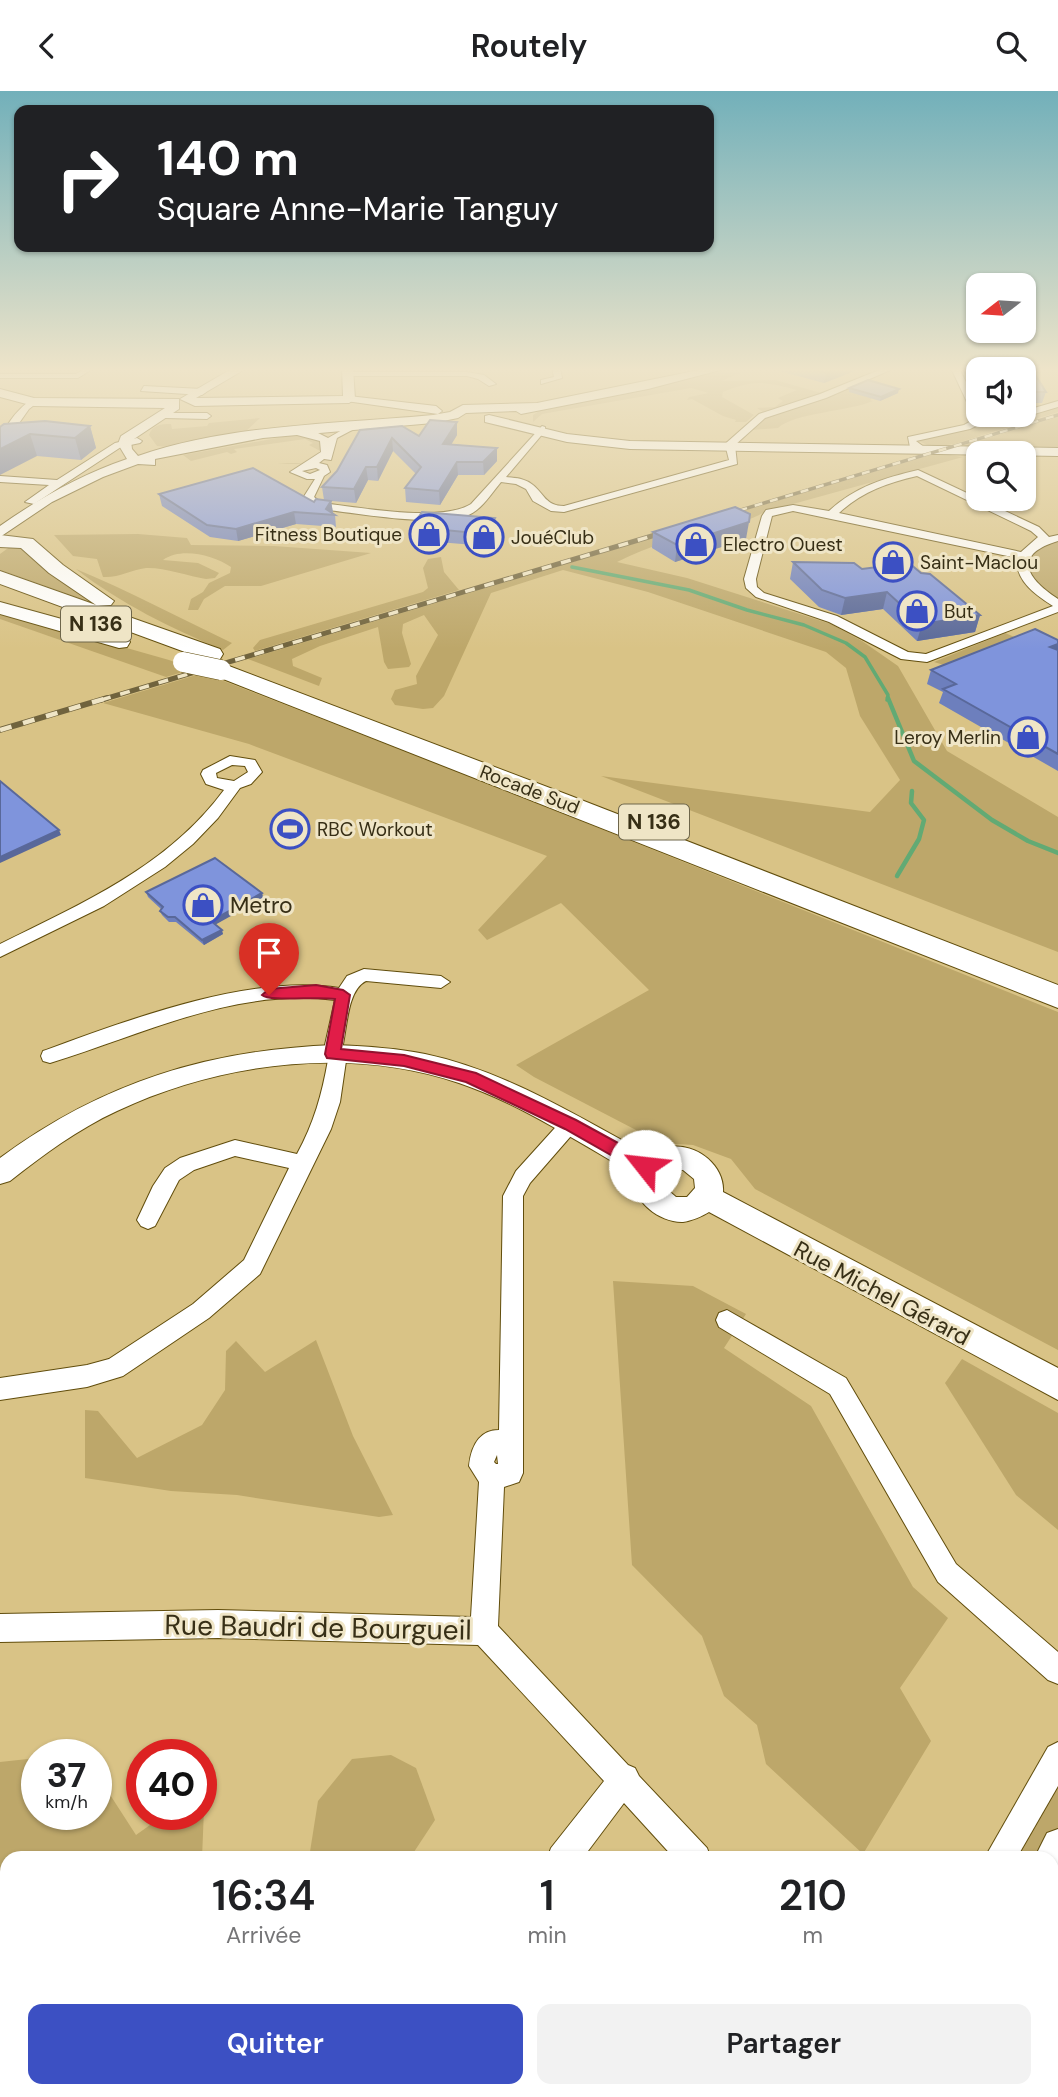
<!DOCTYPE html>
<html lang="fr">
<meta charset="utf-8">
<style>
body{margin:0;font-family:"DM Sans",sans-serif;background:#f2f2f2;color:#202124;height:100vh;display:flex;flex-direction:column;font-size:26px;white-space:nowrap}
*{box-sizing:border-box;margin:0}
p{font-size:23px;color:#757577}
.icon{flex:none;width:38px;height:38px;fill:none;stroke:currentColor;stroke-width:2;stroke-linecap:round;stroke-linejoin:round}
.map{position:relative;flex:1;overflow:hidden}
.drawer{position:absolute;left:0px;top:1760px;width:1059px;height:247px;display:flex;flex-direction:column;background:#fff;border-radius:21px 21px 0 0;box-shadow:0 2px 5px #0004}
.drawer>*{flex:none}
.banner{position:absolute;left:14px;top:14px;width:700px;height:147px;border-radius:14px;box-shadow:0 2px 5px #0004;background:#202124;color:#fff;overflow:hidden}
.needle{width:46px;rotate:253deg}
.controls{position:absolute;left:966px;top:182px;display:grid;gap:14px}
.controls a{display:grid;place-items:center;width:70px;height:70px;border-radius:14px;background:#fff;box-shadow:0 2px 5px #0004;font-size:35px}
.speed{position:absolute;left:21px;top:1648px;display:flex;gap:14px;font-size:35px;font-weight:700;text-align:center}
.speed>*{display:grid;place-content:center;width:91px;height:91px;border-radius:50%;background:#fff;box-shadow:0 2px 5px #0004;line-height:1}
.speed small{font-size:18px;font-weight:400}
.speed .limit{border:10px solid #d22;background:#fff;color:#111}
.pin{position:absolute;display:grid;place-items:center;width:60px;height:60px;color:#fff;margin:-72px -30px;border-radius:50% 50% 50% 0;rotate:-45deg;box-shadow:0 0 7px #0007}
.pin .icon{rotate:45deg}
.me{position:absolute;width:77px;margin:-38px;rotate:299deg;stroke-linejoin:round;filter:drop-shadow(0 0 5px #0008)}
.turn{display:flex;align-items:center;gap:24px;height:147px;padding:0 28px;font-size:32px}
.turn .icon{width:91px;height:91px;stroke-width:2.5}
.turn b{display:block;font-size:49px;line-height:60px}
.eta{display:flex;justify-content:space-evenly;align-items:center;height:119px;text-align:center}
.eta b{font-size:42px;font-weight:600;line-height:49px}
.action{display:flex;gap:14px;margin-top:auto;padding:14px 28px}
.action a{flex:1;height:80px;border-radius:14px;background:#3c50c3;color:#fff;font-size:28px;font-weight:600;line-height:80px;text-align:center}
.action a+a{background:#f2f2f2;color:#202124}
header{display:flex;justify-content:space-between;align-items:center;height:91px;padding:0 28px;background:#fff;font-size:32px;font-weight:600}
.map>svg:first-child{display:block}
</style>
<header><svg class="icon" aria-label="back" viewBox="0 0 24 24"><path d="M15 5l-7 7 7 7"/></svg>Routely<svg class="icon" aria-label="search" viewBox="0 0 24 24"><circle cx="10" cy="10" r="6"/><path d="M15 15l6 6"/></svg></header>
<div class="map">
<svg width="1058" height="2006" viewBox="0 0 1058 2006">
<rect width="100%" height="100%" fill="#d9c386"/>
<g fill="#bda76a">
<path d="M723,280L740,282L721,290L775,289L821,302L763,321L757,317L775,316L783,310L778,307L797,299C764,290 753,289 723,301L722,306L754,324L746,331H735L736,329L723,325L692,308L687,309L689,306L709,302L691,297L542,323L533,331V324L539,320Z"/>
<path d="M866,290L850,300L872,307L870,309L873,310C850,320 794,322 778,337L751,339L760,327Z"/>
<path d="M1058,310V321L954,353L932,356L916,349L968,339L984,331L1017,328L1041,322L1055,315L1049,312Z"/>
<path d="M1058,326V357L958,356Z"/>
<path d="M260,327L245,341L169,356L157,355L149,344C152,334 161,333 171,333L172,338L207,335L209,332Z"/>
<path d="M299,343L319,347L323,359C312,375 295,374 278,372H302L317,368L315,365L322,361L309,354L313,352L305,348L234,358L237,361L231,363L227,361L191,370L183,364Z"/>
<path d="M937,362L963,366L764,421C750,431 733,431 717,435C683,445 649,455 617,471L687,487L831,533L862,550L898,575L947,660L1058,726V861L601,685L870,721L900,689L860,625L846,577L826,561L648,501L563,479L491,502L444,605L433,617L423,618L395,614L391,608L395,599L417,593L416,585L438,544L424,524L403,533L402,542L411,573L409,576L388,578L384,571L378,536L320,555L292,568L293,575L322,587L319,595L248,568Z"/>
<path d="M138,443L187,447L191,454L274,455L371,462L261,495H225L204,508L198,519H188L191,508L203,501L209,492L230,482L231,476C213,464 181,456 163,469L198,472L219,482L215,487L206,488C189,485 162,476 146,477C130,479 119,487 103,486L97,468L73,465L54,444Z"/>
<path d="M1058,448V510L1037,495L1026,474L1036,458Z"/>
<path d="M15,452L109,518L0,479V463Z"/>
<path d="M441,466L444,481L459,499L255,560L253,557L260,549L423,501L428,497L423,477L428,468Z"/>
<path d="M76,478C129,500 180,527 232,552L223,559C171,537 121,513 76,478Z"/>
<path d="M0,521L169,569L193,578L166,586L0,528Z"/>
<path d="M1005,542L1026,551L1006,549L944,574L934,571Z"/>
<path d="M203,582L474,687L1058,921V1259L755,1098L731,1068L693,1054L661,1052L534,986L516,974L649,899L561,812L487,849L478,839L547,765L249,653L103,612Z"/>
<path d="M613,1190L693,1195L746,1223L724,1257L811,1315L913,1496L948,1527L900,1597L931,1650L863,1763L766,1673L757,1634L724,1605L702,1545L632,1474Z"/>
<path d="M316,1249L353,1345L393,1424L379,1426L237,1404L171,1400L85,1387V1319L98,1320L137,1367L202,1334L225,1299L226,1260L236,1250L265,1281Z"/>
<path d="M962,1268L1058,1322V1439L1016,1404L945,1292Z"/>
<path d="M391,1664L416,1677L435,1729L410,1767H309L318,1710L352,1668Z"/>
<path d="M37,1667V1724H96V1682L136,1744L164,1724H201V1697L205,1694L202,1767L7,1768V1992L0,1984V1671Z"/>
<path d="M1058,1685V1759L1052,1769L1009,1768Z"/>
<path d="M15,2000H399L401,2006H20Z"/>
</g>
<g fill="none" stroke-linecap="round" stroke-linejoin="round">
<path stroke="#62aa74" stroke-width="3.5" d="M572,476L689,499L747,519L804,534L846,552L865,566L888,604L887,609"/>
<g stroke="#62aa74" stroke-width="4.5">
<path d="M888,607L914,670L992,729L1028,750L1058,762"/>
<path d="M897,785L919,748L924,729L911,712L912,700"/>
</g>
<g stroke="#614d0c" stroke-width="2">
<g id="street">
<path d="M85,277H94L78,287H0V283H76Z"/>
<path d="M552,277H560L562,287L541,293V289L554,286Z"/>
<path d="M884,277H895L826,307L765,327L735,354L737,373L564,421L551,420L533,410L526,398L516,393L501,391C491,403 481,420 466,425C430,436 358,422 319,418L303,407L315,388H307L290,381L321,361L320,350L297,344V340L316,341L328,347L349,335L354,338L337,347L331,369L324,368L319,372L327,374L330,381L324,385L314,406L322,412C359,416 441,432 471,413L542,335L545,336V340L506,386C515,387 525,387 533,394C544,403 546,415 564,415L729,369L725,353L759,323L820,303ZM316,377L320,379L310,383L302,380Z"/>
<path d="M951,277H959L978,316V324L983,326L1024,324V320L1058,310V316L1014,329L982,332L970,338L916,350L928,359L920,361L910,356L908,346L964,334L975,328Z"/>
<path d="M348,281H467L484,284L496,293L489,295L478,288L467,285H345Z"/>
<path d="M144,295L202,298L206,301L202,304L141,300Z"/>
<path d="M349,305L436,315L442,320L438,323L346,310Z"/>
<path d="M31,309L38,311L29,318L3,355L0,356C0,340 17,318 31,309Z"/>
<path d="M168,322H207L211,325L207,328L165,327V323Z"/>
<path d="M137,347L142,350L140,352L121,356L34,413L25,411L49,394L0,391V385L57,389L115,352Z"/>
<path d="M918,379L1039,436L1049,446L1058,444V450C1012,464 1026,487 1058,508V521L927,571L901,568L829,531L756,506L746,497L744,488L762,425L766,419L793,414L829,420C855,396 884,387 918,379ZM917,385L1031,440L1038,446L1021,461L839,422C861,401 887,392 917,385ZM793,420L1017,467C1015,490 1036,504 1053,515L926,563L908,561L837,525L764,502L757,496L756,488L772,425Z"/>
<path d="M230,665L255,669L262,681L251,693L240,697L218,727L193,753L165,776L104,815L0,866V853C83,812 168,775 224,699L206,693L201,683L203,679ZM232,674L245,675L248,681L234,690L217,687L216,682Z"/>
<path d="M364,878L441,885L450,891L441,897L366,890C347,899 347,938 342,958L347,963L340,1011L331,1038L260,1183L209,1227L123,1285L87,1296L0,1309V1287L87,1274L109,1268L193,1213L244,1169L289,1077L235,1065L194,1079L179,1089L155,1135L148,1138L141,1135L137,1129L153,1095L165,1077L180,1067L235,1049L297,1063C314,1032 322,1003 328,969L323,963L335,909C235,896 142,944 50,972L43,970L41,965L43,960C126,930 250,882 339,897L347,885Z"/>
<path d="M570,1025L577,1028L580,1033L577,1038L530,1092L523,1105V1382L519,1391L504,1396L498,1535L628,1674L635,1677L639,1685L707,1757L711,1768H675L624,1712L582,1768H547L551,1757L604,1690L478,1554L218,1547L0,1551V1523L218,1519L471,1526L479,1391L469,1375C471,1357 478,1339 499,1339L503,1105L516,1080L563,1028ZM497,1364L498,1373H496L494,1371Z"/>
<path d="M727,1219L846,1287L956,1473L1058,1561V1593L1048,1589L938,1491L830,1303L719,1236L716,1229L719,1222Z"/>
<path d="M1058,1651V1695L1016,1768H984L1048,1656Z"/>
<path d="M1058,1738V1780L1052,1782V1768H1034L1047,1742Z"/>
<path d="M808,2000H842L844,2006H810Z"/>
<path d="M963,2000H997L998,2006H964Z"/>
</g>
</g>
<g stroke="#614d0c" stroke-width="2">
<g id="secondary">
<path d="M233,277H247L196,307L343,305L342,277H353L355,308L349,312L195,315L180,308Z"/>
<path d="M709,277H728L648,298L521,323L516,320L466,322L458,327L433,332L263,347L155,368V374L138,373L103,386L52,411L0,446V435C40,407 80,384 127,368L118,353L121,345L165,317L34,315L0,306V298L34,307L179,308V318L131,350L132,358L138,365C231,333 336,333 433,324L450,321L463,314L537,312Z"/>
<path d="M489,324L567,343L630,350L1058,357V365L630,358L567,351L485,331V325Z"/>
<path d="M334,954C365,955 395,957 425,963C506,980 578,1026 649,1064C656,1062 663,1057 670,1056C697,1052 725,1075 723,1101L1058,1277V1309L709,1121C703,1125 691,1130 683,1131C659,1132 629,1108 634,1083C578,1051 521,1013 459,992C349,955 221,971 117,1020C78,1038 43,1064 10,1090L0,1093V1067C103,991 208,959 334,954ZM673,1078L683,1079L694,1088L695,1097L687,1106H676L662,1094L664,1082Z"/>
</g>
</g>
<g stroke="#614d0c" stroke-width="2">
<g id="highway">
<path d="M0,444L33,448L63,474L114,510L111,514L98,515L220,558L223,563L220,568H204L0,493V480L96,514L49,482L21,457L0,456Z"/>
<path d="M0,511L127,546L130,551L127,556L119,557L0,523Z"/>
<path d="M221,572L571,705L1058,894V917L213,584L210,579L213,574Z"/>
</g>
</g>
<use href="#street" fill="#fff" fill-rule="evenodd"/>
<use href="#secondary" fill="#fff" fill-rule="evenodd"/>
<use href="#highway" fill="#fff" fill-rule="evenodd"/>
<g stroke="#70633d" stroke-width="3.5">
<path id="rail-far2" d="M724,424L1058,324"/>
</g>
<g stroke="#70633d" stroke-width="5">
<g id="rail-far1">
<path d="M723,424L730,422"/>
<path d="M101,609L672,439"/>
</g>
</g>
<g stroke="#70633d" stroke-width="6">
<path id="rail" d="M0,639L107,607"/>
</g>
<use href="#rail-far2" stroke="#efe5c6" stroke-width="2.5" stroke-dasharray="8" stroke-linecap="butt"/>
<use href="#rail-far1" stroke="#efe5c6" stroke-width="3.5" stroke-dasharray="10" stroke-linecap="butt"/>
<use href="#rail" stroke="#efe5c6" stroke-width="4.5" stroke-dasharray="12" stroke-linecap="butt"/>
<g stroke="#614d0c" stroke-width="21" stroke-linecap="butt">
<path id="highway-bridge" d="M183,571L221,579"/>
</g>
<use href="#highway-bridge" stroke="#fff" stroke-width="20"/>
</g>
<g fill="#6d7fbd">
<path d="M775,277H862L824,292L775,279Z"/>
<path d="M1024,284L1046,301L1042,312H1024Z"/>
<path d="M849,297L898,302L880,310L849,301Z"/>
<path d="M90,335L96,357L81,369L37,365L0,336Z"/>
<path d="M360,339L419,345L457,344L451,353L497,357V370L484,384H458L440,414L406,411L405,397L416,383L393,360L378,390L368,389L356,412L331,410L333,422L335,424L336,436L296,433L238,450L210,446L162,415L159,403L314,411L324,409L322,396L337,380Z"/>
<path d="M412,436L495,440L487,455L413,449Z"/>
<path d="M653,441L746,448L675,471L652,457Z"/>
<path d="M793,471L862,478L921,482L980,524L975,541L917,550L883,518L841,524L819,516L790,488Z"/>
<path d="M1058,549V680L939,612L943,601L927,593L931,579Z"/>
<path d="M146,801L262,802L263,807L215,833L223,843L204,854L176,831H169L162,824L160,820L161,818L148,806Z"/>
</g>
<g fill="#59689a">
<path d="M838,277H862L824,292L826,282Z"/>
<path d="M899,298L898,302L880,310L881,306Z"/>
<path d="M457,331V344L444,366L443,353Z"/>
<path d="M90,335L96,357L81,369L75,347Z"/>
<path d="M30,343L37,365L0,384V358Z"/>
<path d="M392,347L393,360L378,390L377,376Z"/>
<path d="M497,357V370L484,384L483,371Z"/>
<path d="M457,371L458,384L440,414L439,400Z"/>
<path d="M366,376L368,389L356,412L354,398Z"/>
<path d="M331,410L333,422L326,418Z"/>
<path d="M294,421L296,433L238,450L236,438Z"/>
<path d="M495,427V440L487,455L486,443Z"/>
<path d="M749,431L746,448L675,471L677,454Z"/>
<path d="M887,501L883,518L841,524L845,507Z"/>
<path d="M980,524L975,541L917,550L922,533Z"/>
<path d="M1058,553V560L1050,556Z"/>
<path d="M59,739L61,744L0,772V766Z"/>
<path d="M262,802L263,807L213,835L211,830Z"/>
<path d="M222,839L223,843L204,854L202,849Z"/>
</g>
<g fill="#7f94dc" stroke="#59689a" stroke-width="2">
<path d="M808,277H838L826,282Z"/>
<path d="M1024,284L1036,285L1046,301H1024Z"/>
<path d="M868,289L899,298L881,306L849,297Z"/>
<path d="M430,329L457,331L443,353L497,357L483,371H457L439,400L405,397L421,376L392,347L377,376H366L354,398L322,396L337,380L360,339L402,335L419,345Z"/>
<path d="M45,330L90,335L75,347L30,343L0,358V336L4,333Z"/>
<path d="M253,377L314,411L316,408L331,410L326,418L335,424L294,421L236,438L207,434L159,403Z"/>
<path d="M735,416L750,423L749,431L677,454L653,441Z"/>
<path d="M422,421L495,427L486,443L412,436Z"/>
<path d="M793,471L854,472L862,478L909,472L921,482L930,483L980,524L922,533L887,501L845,507L822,499Z"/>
<path d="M1035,538L1058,549V553L1050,556L1058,559V663L943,598L956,593L931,579Z"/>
<path d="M0,690L59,739L0,766Z"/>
<path d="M215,767L262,802L211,830L222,839L202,849L175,826H168L160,820L163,816L146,801Z"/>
</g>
<linearGradient id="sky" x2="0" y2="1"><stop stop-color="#72b0ba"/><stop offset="0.5" stop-color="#eee4c9"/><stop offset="1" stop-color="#eee4c9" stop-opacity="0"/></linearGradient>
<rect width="1058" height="558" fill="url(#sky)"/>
<path fill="#e11d48" stroke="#92132f" stroke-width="2" d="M316,894L343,899L350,904L341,958L404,964L476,982L576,1029L651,1070L653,1075L651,1080H639L565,1038L466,991L404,975L327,967L325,963L335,908C319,905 269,911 262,904L269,898Z"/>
<defs>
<g id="shop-ring" transform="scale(2.0125)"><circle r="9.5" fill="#efe5c6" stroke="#3c50c3" stroke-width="1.5"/><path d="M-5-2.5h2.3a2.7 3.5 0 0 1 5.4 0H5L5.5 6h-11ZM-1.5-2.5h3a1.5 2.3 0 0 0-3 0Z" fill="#3c50c3"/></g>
<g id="stadium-ring" transform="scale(2.0125)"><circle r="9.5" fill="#efe5c6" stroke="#3c50c3" stroke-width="1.5"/><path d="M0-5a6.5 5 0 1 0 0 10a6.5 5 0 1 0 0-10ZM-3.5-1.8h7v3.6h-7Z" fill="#3c50c3"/></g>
</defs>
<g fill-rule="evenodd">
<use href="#shop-ring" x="429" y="443"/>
<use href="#shop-ring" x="484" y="446"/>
<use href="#shop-ring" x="696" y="453"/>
<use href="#shop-ring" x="893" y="471"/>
<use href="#shop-ring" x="917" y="520"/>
<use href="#shop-ring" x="1028" y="646"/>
<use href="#stadium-ring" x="290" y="738"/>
<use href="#shop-ring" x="203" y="814"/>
</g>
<g text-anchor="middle" stroke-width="6" stroke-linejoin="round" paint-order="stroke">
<g font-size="19" fill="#372f16" stroke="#efe5c6" text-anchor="start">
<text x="402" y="450" text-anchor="end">Fitness Boutique</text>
<text x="511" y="453">JouéClub</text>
<text x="723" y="460">Electro Ouest</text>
<text x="920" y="478">Saint-Maclou</text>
<text x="944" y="527">But</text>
<text x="1001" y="653" text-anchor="end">Leroy Merlin</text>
<text x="317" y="745">RBC Workout</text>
</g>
<g font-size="19" fill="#372f16" stroke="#efe5c6">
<text transform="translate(530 698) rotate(21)" y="7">Rocade Sud</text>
</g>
<g fill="#efe5c6" stroke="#6e664b" stroke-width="2">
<rect x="61" y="515.5" width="70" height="35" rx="5"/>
<rect x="619" y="713.5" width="70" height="35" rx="5"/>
</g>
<g font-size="21" font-weight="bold" fill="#372f16">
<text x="96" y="540">N 136</text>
<text x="654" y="738">N 136</text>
</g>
<g font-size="23" fill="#372f16" stroke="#efe5c6" text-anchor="start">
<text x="230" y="822">Metro</text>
</g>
<g font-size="23" fill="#372f16" stroke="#efe5c6">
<text transform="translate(882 1202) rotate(28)" y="8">Rue Michel Gérard</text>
</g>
<g font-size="28" fill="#372f16" stroke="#efe5c6">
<text transform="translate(318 1536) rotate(1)" y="10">Rue Baudri de Bourgueil</text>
</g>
</g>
</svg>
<div class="controls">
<a><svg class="needle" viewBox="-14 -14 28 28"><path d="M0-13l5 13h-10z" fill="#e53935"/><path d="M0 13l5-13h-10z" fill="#757577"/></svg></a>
<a><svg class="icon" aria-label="sound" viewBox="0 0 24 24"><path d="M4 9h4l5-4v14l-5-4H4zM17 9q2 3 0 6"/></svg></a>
<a><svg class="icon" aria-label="search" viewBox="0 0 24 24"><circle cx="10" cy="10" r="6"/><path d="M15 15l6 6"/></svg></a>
</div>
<div class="speed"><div>37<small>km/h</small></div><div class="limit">40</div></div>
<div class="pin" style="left:269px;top:904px;background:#d93025"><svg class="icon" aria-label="arrive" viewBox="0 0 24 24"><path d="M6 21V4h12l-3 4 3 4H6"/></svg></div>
<svg class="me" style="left:645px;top:1075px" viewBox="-20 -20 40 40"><circle r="19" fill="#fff"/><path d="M0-13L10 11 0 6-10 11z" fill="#e11d48"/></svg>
<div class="banner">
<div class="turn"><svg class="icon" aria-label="right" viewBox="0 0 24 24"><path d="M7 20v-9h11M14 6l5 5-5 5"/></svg><div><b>140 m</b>Square Anne-Marie Tanguy</div></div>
</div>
<section class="drawer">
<div class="eta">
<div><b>16:34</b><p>Arrivée</p></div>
<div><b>1</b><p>min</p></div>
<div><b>210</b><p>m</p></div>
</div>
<div class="action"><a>Quitter</a><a>Partager</a></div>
</section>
</div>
